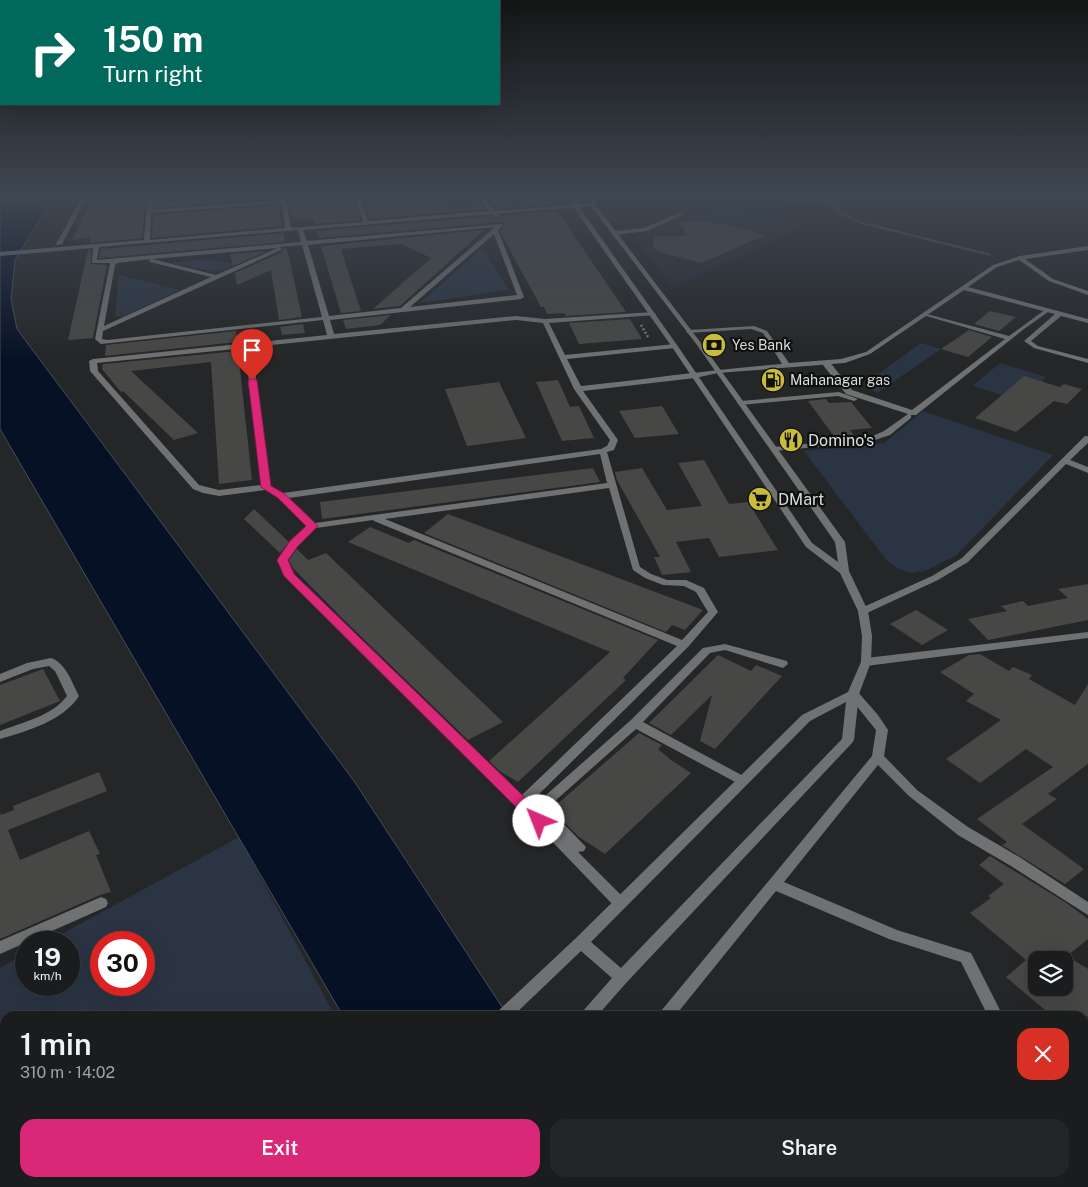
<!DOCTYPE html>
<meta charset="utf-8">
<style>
body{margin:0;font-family:"Public Sans",sans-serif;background:#242526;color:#f1f3f6;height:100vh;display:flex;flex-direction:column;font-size:19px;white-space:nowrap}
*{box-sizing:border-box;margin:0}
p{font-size:16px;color:#a0a1a4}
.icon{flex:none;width:28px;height:28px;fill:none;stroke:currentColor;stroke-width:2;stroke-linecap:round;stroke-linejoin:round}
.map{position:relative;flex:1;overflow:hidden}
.side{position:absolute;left:0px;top:1011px;width:1089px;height:176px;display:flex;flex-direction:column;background:#1b1c1d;border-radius:15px 15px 0 0;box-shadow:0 5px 20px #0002,0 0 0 1px #393a3b}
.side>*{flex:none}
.banner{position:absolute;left:0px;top:0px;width:500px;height:105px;box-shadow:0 5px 20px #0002,0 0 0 1px #393a3b;background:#00695c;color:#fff;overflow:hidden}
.fabs{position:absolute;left:1028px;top:951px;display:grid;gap:10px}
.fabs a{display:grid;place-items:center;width:45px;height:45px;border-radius:10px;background:#1b1c1d;box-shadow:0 5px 20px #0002,0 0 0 1px #393a3b;font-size:25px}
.speed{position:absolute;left:15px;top:931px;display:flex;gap:10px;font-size:25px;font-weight:700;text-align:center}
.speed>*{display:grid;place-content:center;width:65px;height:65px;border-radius:50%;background:#1b1c1d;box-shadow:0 5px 20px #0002,0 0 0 1px #393a3b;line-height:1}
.speed small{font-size:12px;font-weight:400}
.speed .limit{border:8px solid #d22;background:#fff;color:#111}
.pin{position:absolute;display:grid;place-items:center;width:42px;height:42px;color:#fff;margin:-51px -21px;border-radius:50% 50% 50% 0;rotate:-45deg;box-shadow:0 0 5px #0007}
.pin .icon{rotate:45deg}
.me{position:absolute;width:55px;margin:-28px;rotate:316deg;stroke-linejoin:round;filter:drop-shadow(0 0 4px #0008)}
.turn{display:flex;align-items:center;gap:18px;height:105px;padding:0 20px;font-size:22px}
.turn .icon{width:65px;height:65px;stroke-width:2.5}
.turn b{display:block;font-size:35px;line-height:42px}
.round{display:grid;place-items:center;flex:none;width:52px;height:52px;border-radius:15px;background:#242526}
.summary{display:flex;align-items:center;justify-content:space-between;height:85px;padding:0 20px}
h1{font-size:30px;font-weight:600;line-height:38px}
.cta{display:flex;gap:10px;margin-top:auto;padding:10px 20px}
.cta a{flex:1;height:58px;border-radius:15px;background:#db2777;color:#fff;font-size:20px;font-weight:600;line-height:58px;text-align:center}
.cta a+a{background:#242526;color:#f1f3f6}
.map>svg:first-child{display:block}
</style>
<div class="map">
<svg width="1088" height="1187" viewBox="0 0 1088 1187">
<rect width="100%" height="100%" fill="#242627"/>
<path fill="#282c33" d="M715,210H747L771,214L802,227L673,288L628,229Z"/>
<g fill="#2b3443" fill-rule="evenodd">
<path d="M482,248L509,290L420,303Z"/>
<path d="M206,259L236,264L216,272L169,263Z"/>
<path d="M119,275L179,290L123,317L115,316Z"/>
<path d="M921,343L941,349L877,393L863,385Z"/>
<path d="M1000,363L1046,377L1022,401L972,386Z"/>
<path d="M923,411L1053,455L957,555L925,571L912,573L900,570L887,561L804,451L884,443Z"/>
<path d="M239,837L335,1016H5V1182L284,1183L279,1187H0V968L26,954V985H69V942H47ZM101,942H144V985H101Z"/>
</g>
<g fill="#071125" stroke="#474e5c">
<path d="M0,195H55L15,260L11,299L17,329L354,781L508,1016H343L0,429Z"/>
<path d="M612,1183L615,1187H446L443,1183Z"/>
</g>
<g fill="#474745" fill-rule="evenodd">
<path d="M110,195H146L142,238L89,243L91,237L72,240L92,200L108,197Z"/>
<path d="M154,195H239V201L154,208V204L181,201L183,199L178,195L154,197Z"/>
<path d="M250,195H270L279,196V198L244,201L253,197Z"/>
<path d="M293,195H348L351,201L354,200L360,220L315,224L313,218L301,220L291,215L287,197L294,198Z"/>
<path d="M417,195H443L454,210L481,203L486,209L369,219L363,200Z"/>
<path d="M524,195H553L551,205L520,207Z"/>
<path d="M507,196L515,207L496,209L489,201Z"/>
<path d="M280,205L281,210L279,209L282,226L152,238L153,215Z"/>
<path d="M554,211L561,216L626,312L566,316L564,313L547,314L544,307H541L503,237L500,231L505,226L503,222L495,223L494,221L492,223L319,238L317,231L491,216L496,220L501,216Z"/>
<path d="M711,221L713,224H722L765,235L702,263L659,252L653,247L655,236H688L679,222Z"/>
<path d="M484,230L400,306L373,309L431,258L402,244L341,249L361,311L341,313L321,246Z"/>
<path d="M284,233L285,242L99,258L101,249Z"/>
<path d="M284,248H286L289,257L302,317L279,320L271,270L237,285L235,273L282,252Z"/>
<path d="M88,250H91V264L107,265L93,338L68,340Z"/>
<path d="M267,251L233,266L230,254Z"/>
<path d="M990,311L1016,317L999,331L974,324Z"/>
<path d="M391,315L380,325L346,329L343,320Z"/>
<path d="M630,319L642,339L579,344L569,323Z"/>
<path d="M303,324L305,333L282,335L280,327Z"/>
<path d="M969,330L992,337L968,357L941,349Z"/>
<path d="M236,331L237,342L105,356L106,345Z"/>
<path d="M238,351L252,480L219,484L211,362L131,371L198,433L174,440L123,391L121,392L102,369L103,364Z"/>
<path d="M1024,376L1060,387L1064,384L1082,389L1067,404L1054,401L1016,432L975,418Z"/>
<path d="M558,380L570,407L579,406L594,438L562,441L536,382Z"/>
<path d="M499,382L526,438L467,446L445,389Z"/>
<path d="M826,399L829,403L851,402L872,428L850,430L855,437L836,439L808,401Z"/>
<path d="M662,406L679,434L635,438L619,411Z"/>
<path d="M704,460L729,504L748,502L778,550L719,557L709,538L676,542L691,572L662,575L654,557H660L617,480L615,472L642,468L667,510L702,506L678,463Z"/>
<path d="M593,468L600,482L322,519L320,502Z"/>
<path d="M254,509L289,542L280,553L244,519Z"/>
<path d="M448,514L592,568L703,610L685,630L672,625L666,632L424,533Z"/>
<path d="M370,527L409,543L414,540L658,640L623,678L626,680L518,782L501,772L489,761L610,652L348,542Z"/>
<path d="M297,549L308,560L326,553L503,722L468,740L342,618L293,568L289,560Z"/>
<path d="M1088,584V620L988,640L968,619L1007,611L1001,606L1023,601L1028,606L1068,598L1058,589Z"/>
<path d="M916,610L948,630L922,645L890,624Z"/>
<path d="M980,654L1009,671L1013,667L1032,675L1029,679L1075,705L1088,684V764L1048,794L1057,799L1022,824L1084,869L1065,884L1002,845L1007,842L977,819L1053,767L1026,749L980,783L946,759L1001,720L966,701L974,694L940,672L969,655Z"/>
<path d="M718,655L751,671L756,665L782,676L715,749L700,741L712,695L671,735L649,723Z"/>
<path d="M43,669L60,701L0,725V685Z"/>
<path d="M639,733L662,745L658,749L671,760L691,773L605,854L579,837L562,820L565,817L558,812L555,806Z"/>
<path d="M99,772L107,791L8,830L20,860L89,831L100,854L96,855L111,892L100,895L0,939V812L1,815L14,810L13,806Z"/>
<path d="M990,856L1065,902L1088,919V939L1067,956L1088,969V1016H1052L1006,977L1026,960L970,913L991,898L988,896L1004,884L979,865ZM1036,960H1064V988H1036Z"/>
</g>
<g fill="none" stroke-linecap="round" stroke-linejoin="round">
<path stroke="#7c7e7f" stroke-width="2" stroke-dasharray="1 1" stroke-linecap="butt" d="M728,195L832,203L840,213L862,223L991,255"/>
<path stroke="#7c7e7f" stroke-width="2.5" stroke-dasharray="2 2" stroke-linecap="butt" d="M641,325L648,337"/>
<g fill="#707172" fill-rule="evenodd">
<path d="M679,213L684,214L647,231L615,235L612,233L615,231L644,228Z"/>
<path d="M1046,309L1051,310L1024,329L916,415H911V418L890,435L869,442L774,451L770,449L774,447L868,438L884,431L908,414L846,394L823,365V361H829L852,390L912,410L1005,339L923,315V313L1009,336Z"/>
<path d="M839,392L858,399L854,401L838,396L741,405L737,403L741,401Z"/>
</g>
<g fill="#707172" fill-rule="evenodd">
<path d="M97,195H108L86,199L62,244L57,245L56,244L82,197Z"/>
<path d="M148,195H152V199L178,197L181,199L152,202V210L281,200V195H285L291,228L363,222L354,195H359L368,221L489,211L478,195H482L495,211L594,203V205L592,206L497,214L499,216L496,218L492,214L303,230L307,241L503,224V226L498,230L524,297L521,299L330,320L334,334L516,316L545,319L653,312L656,314L655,315L549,323L565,355L675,344L678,346L675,348L567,359L581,386C648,379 715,369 782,364L763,333L751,329L687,333L686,332L689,330L754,326L767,331L789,363L841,359L866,352L993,265L1020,256L1088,246V250L1025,259L1053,279L1088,291V295L1049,281L1019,260L997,267L968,287L1088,319V323L1061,316L1031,341L1038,346L1088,359V363L1034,348L1024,341L1055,314L964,290L870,354L845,363L718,373L695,378L583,391L618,440L614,450L607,452L640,567L651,574L667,580H686L704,588L718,612L688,647L530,803L546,819L541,806L546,795L631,720L703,648L725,644L787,661L788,664L783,668L725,650L710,653L643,722L747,778L749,781L747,784L743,786L739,784L636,729L555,801L553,806L558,818L586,847L584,851L578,852L625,899L627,903L625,907L620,909L615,907L518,806L287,578L277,560L291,542L308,526L279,498L265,490L219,496L203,493L193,489L90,371L89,361L93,359L327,335L323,320L101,344L95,339L110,263H92L93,248L0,256V252L144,240ZM282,203L285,228L150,240L151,213ZM495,227L401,308L329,316L308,245ZM298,230L301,242L97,260L99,247ZM494,234L517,295L410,307ZM302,245L322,317L107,340L102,339L103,331L281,250L282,249L279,247ZM278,248L216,275L152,259ZM151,259L149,261L150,262L211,277L104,326L115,265L117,263ZM516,320L543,323L574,389L610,440L607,446L601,449L283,493L270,486L252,347ZM245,348L261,485L219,490L199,485L98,371L97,363ZM600,454L607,483L315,523L289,498ZM609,488L633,570L645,578L663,585L684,586L696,592L708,612L682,640L385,519ZM373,520L374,521L677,646L522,795L294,575L287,560L297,546L316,528Z"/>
<path d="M1085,436H1088V443L1070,460L1088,467V473L1066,464L968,562L938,580L867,613H859L858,611L859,609L932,576L962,558Z"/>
<path d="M1088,632V638L866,666L861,662L866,658Z"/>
<path d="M51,658C66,663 72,683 79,696C63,721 27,731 0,739V731C23,722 52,716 67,696L55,671L49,666L33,669L0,682V674L27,663Z"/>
<path d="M853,690L857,691L878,715L888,730L884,756L917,790L968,827L1021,858L1088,902V915L1011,866L958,835L909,796L878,765L784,882L897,930L971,953L1003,1016H988L961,962L889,939L776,891L675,1016H659L661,1011L872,756L876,730L847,694L849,691Z"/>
<path d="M101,897L106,899L108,903L106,907L0,954V941Z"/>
<path d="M1088,1156V1175L1084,1177V1157Z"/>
<path d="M692,1182H711L713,1187H693Z"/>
<path d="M1056,1182H1076L1075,1187H1054Z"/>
</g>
<g fill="#707172" fill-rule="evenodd">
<path d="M573,195H578L577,204L677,345L812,543L838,562L835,542L697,345L590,205L592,195H596L595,204L701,343L845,542L849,571L868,611L872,636L871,662L859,694L854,740L852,743L627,982L597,1016H580L583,1011L612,978L581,951L513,1016H496L498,1011L576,938L802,715L848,692L861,662L862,636L858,611L840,573L806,547L672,347L571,204ZM846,702L842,739L621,968L591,942L810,721Z"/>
<path d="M327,1182H347L346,1187H325Z"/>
<path d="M420,1182H440L439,1187H418Z"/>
</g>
</g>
<linearGradient id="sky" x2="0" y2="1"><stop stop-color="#141515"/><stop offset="0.54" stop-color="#3f4752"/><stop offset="1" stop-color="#3f4752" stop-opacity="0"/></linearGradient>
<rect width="1088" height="361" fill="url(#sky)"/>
<path fill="#db2777" stroke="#8e194d" d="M252,378L257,380L271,486L285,494L318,526L298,546L288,560L294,574L545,817L547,821L545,825L539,827L534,825L284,576L277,560L290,541L306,526L278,498L261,487L248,380Z"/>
<defs>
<g id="bank-disc" transform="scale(1.25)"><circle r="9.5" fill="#c9bb3b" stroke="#0e0f0f"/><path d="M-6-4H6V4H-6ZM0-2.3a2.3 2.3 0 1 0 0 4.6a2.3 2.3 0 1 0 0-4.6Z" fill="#111"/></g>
<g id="fuel-disc" transform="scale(1.25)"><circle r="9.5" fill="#c9bb3b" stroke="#0e0f0f"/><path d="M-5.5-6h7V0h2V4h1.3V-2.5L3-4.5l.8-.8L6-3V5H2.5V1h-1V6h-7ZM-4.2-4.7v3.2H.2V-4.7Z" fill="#111"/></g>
<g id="restaurant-disc" transform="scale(1.25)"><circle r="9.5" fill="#c9bb3b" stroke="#0e0f0f"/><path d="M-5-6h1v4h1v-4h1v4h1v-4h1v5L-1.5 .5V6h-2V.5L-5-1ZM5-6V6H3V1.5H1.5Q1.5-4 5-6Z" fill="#111"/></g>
<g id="supermarket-disc" transform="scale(1.25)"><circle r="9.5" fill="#c9bb3b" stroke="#0e0f0f"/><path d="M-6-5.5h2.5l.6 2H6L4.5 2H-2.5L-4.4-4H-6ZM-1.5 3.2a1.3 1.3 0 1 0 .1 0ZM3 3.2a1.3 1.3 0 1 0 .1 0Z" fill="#111"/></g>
</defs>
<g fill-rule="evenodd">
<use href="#bank-disc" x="714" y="345"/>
<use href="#fuel-disc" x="773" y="380"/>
<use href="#restaurant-disc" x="791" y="440"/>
<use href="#supermarket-disc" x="760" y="499"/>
</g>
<g text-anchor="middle" stroke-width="4.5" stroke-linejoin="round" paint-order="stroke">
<g font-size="14" fill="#dbdcdd" stroke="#0e0f0f" text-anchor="start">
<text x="732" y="350">Yes Bank</text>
<text x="790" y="385">Mahanagar gas</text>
</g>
<g font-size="16" fill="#dbdcdd" stroke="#0e0f0f" text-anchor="start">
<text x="808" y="446">Domino's</text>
<text x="778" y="505">DMart</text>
</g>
</g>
</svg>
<div class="fabs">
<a><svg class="icon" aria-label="layers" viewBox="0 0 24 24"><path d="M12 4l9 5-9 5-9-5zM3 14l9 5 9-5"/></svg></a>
</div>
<div class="speed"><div>19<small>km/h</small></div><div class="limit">30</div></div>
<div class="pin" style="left:252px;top:380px;background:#d93025"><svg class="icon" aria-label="arrive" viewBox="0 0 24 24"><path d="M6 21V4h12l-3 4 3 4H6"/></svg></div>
<svg class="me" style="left:539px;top:821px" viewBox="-20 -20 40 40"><circle r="19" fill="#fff"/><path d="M0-13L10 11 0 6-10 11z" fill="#db2777"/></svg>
<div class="banner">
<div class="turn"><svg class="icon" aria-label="right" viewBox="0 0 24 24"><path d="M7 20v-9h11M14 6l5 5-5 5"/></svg><div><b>150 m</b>Turn right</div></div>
</div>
<section class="side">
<div class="summary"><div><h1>1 min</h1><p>310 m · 14:02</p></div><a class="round" style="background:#d93025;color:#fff"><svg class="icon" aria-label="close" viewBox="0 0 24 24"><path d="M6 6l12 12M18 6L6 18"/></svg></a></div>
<div class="cta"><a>Exit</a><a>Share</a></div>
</section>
</div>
